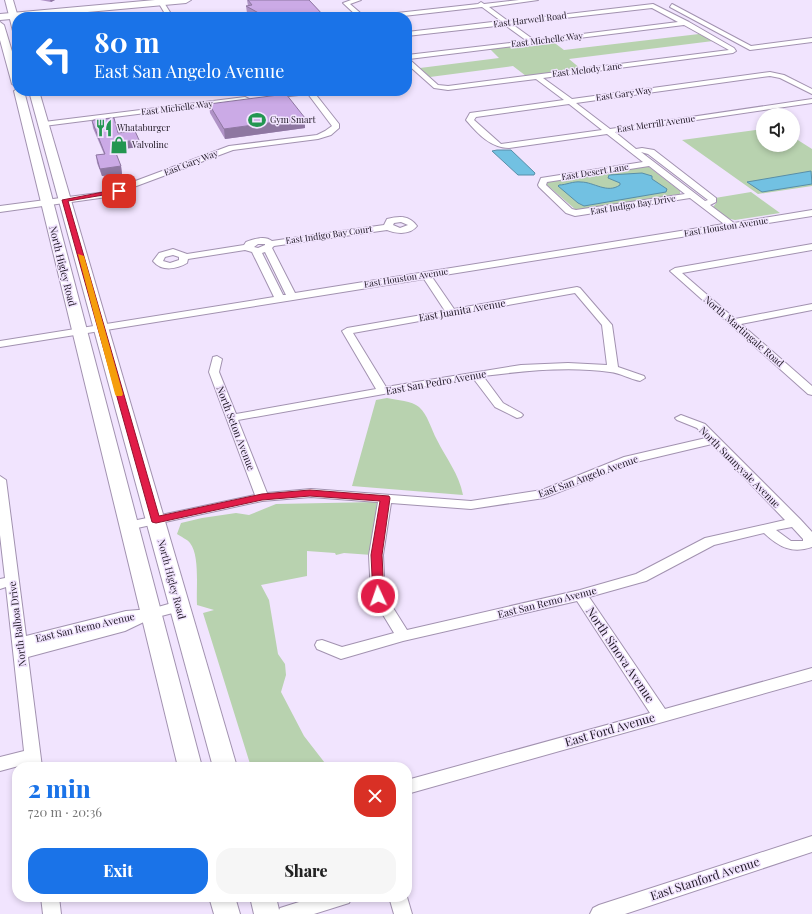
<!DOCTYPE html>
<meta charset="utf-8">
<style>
body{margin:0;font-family:"Playfair Display",serif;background:#f6f6f6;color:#222;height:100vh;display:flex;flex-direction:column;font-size:15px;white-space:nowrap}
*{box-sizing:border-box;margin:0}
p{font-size:13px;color:#767676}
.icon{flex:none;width:22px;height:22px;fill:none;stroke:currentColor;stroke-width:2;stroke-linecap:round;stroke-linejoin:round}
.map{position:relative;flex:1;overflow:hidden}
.details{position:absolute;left:12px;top:762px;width:400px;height:140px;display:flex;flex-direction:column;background:#fff;border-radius:16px;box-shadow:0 2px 6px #0003}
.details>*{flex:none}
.hud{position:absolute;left:12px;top:12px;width:400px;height:84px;border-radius:16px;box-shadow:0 2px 6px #0003;background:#1a73e8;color:#fff;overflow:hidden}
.buttons{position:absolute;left:756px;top:108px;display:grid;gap:8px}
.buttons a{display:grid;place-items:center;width:44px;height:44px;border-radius:50%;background:#fff;box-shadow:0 2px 6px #0003;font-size:20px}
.pin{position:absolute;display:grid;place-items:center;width:34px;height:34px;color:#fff;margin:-17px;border-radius:8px;box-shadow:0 2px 6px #0006}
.me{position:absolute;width:44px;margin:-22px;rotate:357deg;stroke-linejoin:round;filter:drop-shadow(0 0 3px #0008)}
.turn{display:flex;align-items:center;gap:14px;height:84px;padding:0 16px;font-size:18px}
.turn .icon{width:52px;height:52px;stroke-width:2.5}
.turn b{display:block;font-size:28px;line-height:34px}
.round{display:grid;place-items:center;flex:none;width:42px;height:42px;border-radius:16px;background:#f6f6f6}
.headline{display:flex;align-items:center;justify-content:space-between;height:68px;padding:0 16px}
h1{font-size:24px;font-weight:800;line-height:30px;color:#1a73e8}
.cta{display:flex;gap:8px;margin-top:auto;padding:8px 16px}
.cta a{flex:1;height:46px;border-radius:16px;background:#1a73e8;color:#fff;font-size:16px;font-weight:800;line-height:46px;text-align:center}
.cta a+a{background:#f6f6f6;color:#222}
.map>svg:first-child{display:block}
</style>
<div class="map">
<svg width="812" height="914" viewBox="0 0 812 914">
<rect width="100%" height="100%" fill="#f1e4fe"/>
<g fill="#b8d2af">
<path d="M699,34L713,41L569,59L581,69L526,76L513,66L430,77L420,68L499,58L490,49L552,41L564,50Z"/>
<path d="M763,129V145H793V137L812,149V186L758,194L682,140Z"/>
<path d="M644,166L649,167L680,191V194L576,210L546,184L547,182Z"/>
<path d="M751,192L780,213L735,220L726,218L713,207L717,202L715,198Z"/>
<path d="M387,398C397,400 412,401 419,407C428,415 431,429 437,440C446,458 459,474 463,495L352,486L376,400Z"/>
<path d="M377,502L372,555L344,553L336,555L335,553L307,551V576L261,585L269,600L278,654L285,664L286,675L281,692L304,736L328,767H251L203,613L214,610L197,605C196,587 200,556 190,543C187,539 181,537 177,534L181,523L202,518L236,513L249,515L276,504Z"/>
</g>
<g fill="#72c1e2" stroke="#588ea8">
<path d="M497,150H511L535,173L534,175H518L492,151Z"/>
<path d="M811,171L812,184L762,192L747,182Z"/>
<path d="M642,173L652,176V179L667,189L666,192L584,206L578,203L558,186L559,185C566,185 573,181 581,182C594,182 607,194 620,185V183L608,178L609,175Z"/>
</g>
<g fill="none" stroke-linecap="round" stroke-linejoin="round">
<g stroke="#a292b0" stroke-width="2">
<g id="minor">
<path d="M161,0L163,1L173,17H167L158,2Z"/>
<path d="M351,0H361L350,4L365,17H358L343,3Z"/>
<path d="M519,0H538L489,7L508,21L653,4L689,22L734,48L736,51L733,53L543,78L572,99L770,72L784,75L812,89V94L780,78L770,76L576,103L610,129L812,99V103L615,132L636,149L642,148L654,150L716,198V202L710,205L734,223L812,210V216L432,277L454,309L577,287L580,288L612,325L618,367L644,376L645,378L640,381C630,379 620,373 610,372C568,366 525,371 483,376L503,403L521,413L523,415L521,417L517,418L495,407L473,378L238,420L267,493L311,489L471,501L542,490L624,457L706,438L697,428L677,420L675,418L681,415L705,424L800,519L812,532V547C792,554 779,547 764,533L714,545L646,581L589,597L665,709L812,668V680L407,794V780L650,713L577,601L403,641L341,659L317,649L315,645L317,641L322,640L342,647L394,633L371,595L369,555L378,502L311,497L262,501L128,530L123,529L122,526L123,523L128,522L255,495L209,372L213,357L217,356L222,359L219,372L236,414L376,389L342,331L347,328L445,311L424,279L0,347V341L274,297L252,252L245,250L188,259L187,263C177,269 162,272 153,261L159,253L173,249L187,254L244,245L246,242C254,239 265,235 272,241L384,225L387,219C399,216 409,215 417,226C410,235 397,234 387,230L274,246L272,248L295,293L724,224L690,198L575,216L566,213L539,187L538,185L541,178L643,162L607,134L509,148C491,148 478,134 466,120L470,113L564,100L536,79L448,90L434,88L407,64V55L527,41L505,25L407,36V32L501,21L482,7L395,17H376L379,15L478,4L481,2L484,4ZM652,8L678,22L534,40L512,24ZM684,25L729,50L448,86L438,85L409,59ZM569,104L602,130L501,144L474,120L476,117ZM641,152L648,154L708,200L705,201ZM649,166L685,194L576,210L572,209L546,185L547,182ZM401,222L408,225L400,228L393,225L394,223ZM258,244H265V245L258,248L254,247ZM265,252L286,295H283L262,253ZM173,255L179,257V260L170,263L163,261L165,257ZM575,293L602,325L607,365L568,363L521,365L386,387L353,333ZM712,444L785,520L705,538L636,574L580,590L407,630L385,595L383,555L391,503L471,509L544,498L632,463ZM792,527L803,539V541H791L776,530Z"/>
<path d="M672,4L751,46L812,38V42L750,50L670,7Z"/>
<path d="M299,91H313L339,124V128L331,135L318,139L233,150L107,197L0,212V206L106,192L229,146L317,135L325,131L332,126L308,94L271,98L267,96L271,94Z"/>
<path d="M245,97L249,99L247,100L44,126L40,124L44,122Z"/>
<path d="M812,244V250L682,273L735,319L812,304V310L741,324L812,386V395L808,394L670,271L675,268Z"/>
<path d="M0,476L6,480L26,636L126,611L151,609L179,601L184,602L186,606L184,610L150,619L125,631L28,657L42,767H26V764L0,771V757L24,751L6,587L0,589V579L5,578L0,535Z"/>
<path d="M812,836V852L625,914H590L593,908L599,905Z"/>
<path d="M41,897H59L61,914H43Z"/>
<path d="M315,897H352L349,903L314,914H277L280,908Z"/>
<path d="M389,897H407L412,914H394Z"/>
</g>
</g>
<g stroke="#a292b0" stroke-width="2">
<g id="secondary">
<path d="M5,0H13L18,17L17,34L13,31Z"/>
<path d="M0,22L4,25L17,68V87L12,84L0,40Z"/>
<path d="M17,89V91H24L202,767H178L14,91Z"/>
<path d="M29,91H39L237,767H213Z"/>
<path d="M209,897H235L240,914H214Z"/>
<path d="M250,897H276L280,914H254Z"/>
</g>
</g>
<g stroke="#a292b0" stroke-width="2">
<path id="primary" d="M155,0H191L186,3L0,20V14Z"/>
</g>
<use href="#minor" fill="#fff" fill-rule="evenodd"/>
<use href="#secondary" fill="#fff" fill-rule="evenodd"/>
<use href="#primary" fill="#fff" fill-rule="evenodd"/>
</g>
<g fill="#af92c6">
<path d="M40,0H55L51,2Z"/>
<path d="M247,0H309L325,17H254L247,13L246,6H248Z"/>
<path d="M209,104L305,118V128L225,139L210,113Z"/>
<path d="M92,121L118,133L140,147L114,150L121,166L122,174L102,176L97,163L96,155L104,154L93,128Z"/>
</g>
<g fill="#8e77a1">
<path d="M50,0H55L51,2Z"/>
<path d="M198,91H213L198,93Z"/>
<path d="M305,118V128L225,139L224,129Z"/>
<path d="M139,140L140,147L113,150L112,143Z"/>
<path d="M121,166L122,174L102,176L100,169Z"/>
</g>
<g fill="#cbaae6" stroke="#8e77a1">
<path d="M248,0H309L325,17H268L267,15L264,16L246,6L252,5Z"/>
<path d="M286,94L305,118L224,129L209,104Z"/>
<path d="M114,118L118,133L135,131L139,140L112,143L121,166L100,169L96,155L105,154L92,121L94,120Z"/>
</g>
<path fill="#e11d48" stroke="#92132f" d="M119,189L122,191L121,192L68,201L159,516L262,494L310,490L389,496L390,498L382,555L384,596L382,598L378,599L373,596L371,555L380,501L310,496L262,500L156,523L152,522L62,200Z"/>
<path fill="#f59e0b" d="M78,254L84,256L123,394L122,396H116L115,394Z"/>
<defs>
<g id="stadium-bare" transform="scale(1.38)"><path d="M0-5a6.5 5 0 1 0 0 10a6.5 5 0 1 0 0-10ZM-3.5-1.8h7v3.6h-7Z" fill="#239651" stroke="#f1e4fe" stroke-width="2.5" paint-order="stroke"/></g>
<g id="restaurant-bare" transform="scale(1.38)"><path d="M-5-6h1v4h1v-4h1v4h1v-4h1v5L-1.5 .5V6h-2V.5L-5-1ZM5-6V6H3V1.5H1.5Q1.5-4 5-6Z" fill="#239651" stroke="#f1e4fe" stroke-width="2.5" paint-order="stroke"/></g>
<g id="shop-bare" transform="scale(1.38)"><path d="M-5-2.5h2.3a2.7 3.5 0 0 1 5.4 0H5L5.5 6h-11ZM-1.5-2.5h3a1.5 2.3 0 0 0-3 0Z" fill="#239651" stroke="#f1e4fe" stroke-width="2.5" paint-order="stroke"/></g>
</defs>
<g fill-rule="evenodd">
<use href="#stadium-bare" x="257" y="120"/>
<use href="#restaurant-bare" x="104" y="128"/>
<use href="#shop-bare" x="119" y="145"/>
</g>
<g text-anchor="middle" stroke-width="3" stroke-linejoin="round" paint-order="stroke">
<g font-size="9" fill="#1d1622" stroke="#f1e4fe">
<text transform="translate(530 20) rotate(-7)" y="3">East Harwell Road</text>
<text transform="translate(547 40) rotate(-7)" y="3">East Michelle Way</text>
<text transform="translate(587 70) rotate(-7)" y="3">East Melody Lane</text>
<text transform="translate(624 94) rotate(-8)" y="3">East Gary Way</text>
<text transform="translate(177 108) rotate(-7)" y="3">East Michelle Way</text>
<text transform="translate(656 124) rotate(-8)" y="3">East Merrill Avenue</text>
<text transform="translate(191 163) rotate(-21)" y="3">East Gary Way</text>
<text transform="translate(595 172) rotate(-9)" y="3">East Desert Lane</text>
<text transform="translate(633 205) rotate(-9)" y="3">East Indigo Bay Drive</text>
<text transform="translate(726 227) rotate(-9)" y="3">East Houston Avenue</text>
<text transform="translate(329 235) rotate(-8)" y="3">East Indigo Bay Court</text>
<text transform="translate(406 278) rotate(-9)" y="3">East Houston Avenue</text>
</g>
<g font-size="9" fill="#1d1622" stroke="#f1e4fe" text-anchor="start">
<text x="270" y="123">Gym Smart</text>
<text x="117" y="131">Whataburger</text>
<text x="132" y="148">Valvoline</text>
</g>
<g font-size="10" fill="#1d1622" stroke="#f1e4fe">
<text transform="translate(63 266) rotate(76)" y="4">North Higley Road</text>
<text transform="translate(462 310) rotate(-10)" y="4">East Juanita Avenue</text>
<text transform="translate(744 331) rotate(41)" y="4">North Martingale Road</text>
<text transform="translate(436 382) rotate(-10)" y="4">East San Pedro Avenue</text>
<text transform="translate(236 428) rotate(69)" y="4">North Seton Avenue</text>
<text transform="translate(740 467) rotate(45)" y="4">North Sunnyvale Avenue</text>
<text transform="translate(588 476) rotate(-20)" y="4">East San Angelo Avenue</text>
<text transform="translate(172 579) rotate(75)" y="4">North Higley Road</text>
<text transform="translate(547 602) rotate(-14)" y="4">East San Remo Avenue</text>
<text transform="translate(17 624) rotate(-97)" y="4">North Balboa Drive</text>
<text transform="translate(85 627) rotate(-13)" y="4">East San Remo Avenue</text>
</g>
<g font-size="12" fill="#1d1622" stroke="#f1e4fe">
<text transform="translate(620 655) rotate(56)" y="4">North Sinova Avenue</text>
<text transform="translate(610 730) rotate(-16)" y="4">East Ford Avenue</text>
<text transform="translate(705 879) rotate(-18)" y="4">East Stanford Avenue</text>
</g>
</g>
</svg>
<div class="buttons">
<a><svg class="icon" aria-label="sound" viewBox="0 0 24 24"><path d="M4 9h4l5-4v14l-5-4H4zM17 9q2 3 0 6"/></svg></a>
</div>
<div class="pin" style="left:119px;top:191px;background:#d93025"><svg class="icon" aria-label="arrive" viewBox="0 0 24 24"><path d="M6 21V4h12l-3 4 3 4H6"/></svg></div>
<svg class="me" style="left:378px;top:596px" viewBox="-20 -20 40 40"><circle r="17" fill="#e11d48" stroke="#fff" stroke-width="3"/><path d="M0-11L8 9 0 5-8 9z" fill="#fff"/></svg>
<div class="hud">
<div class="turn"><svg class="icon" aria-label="left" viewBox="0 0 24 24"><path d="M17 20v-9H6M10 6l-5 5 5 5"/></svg><div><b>80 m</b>East San Angelo Avenue</div></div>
</div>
<section class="details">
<div class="headline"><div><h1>2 min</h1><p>720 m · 20:36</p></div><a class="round" style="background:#d93025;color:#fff"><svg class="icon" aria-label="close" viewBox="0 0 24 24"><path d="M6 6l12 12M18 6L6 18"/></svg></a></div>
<div class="cta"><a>Exit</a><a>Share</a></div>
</section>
</div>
